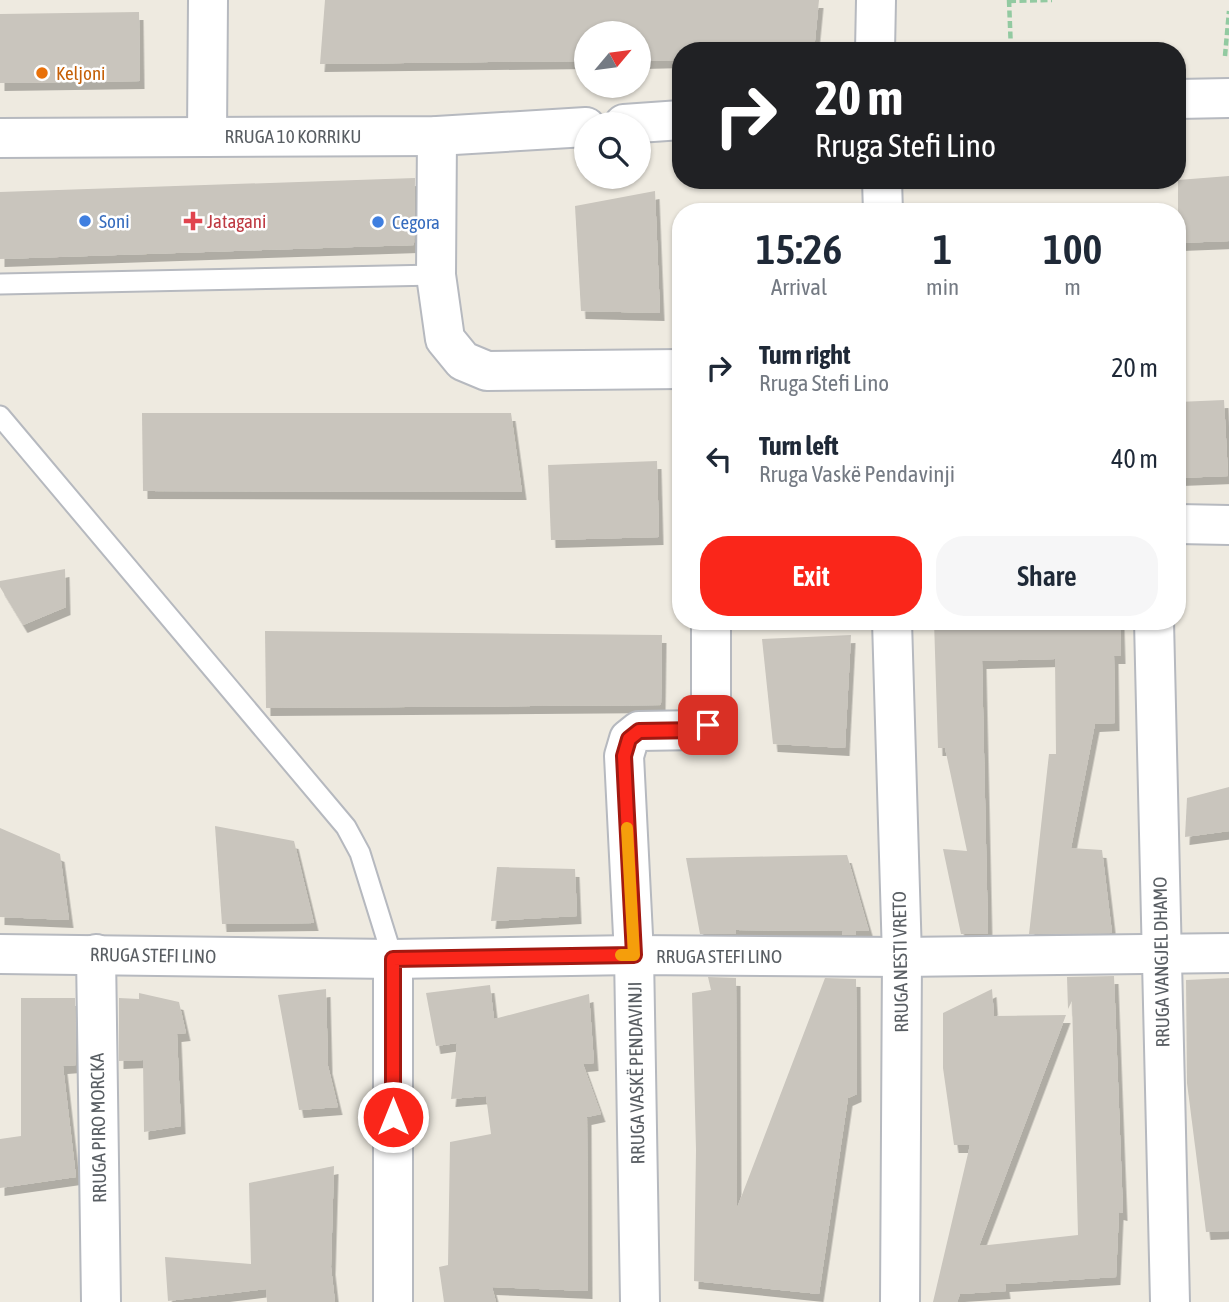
<!DOCTYPE html>
<meta charset="utf-8">
<style>
body{margin:0;font-family:"Asap Condensed",sans-serif;background:#f6f6f7;color:#1f2937;height:100vh;display:flex;flex-direction:column;font-size:26px;white-space:nowrap}
*{box-sizing:border-box;margin:0}
p{font-size:23px;color:#747a83}
.icon{flex:none;width:38px;height:38px;fill:none;stroke:currentColor;stroke-width:2;stroke-linecap:round;stroke-linejoin:round}
.map{position:relative;flex:1;overflow:hidden}
.side{position:absolute;left:672px;top:203px;width:514px;height:427px;display:flex;flex-direction:column;background:#fff;border-radius:28px;box-shadow:0 2px 5px #0004}
.side>*{flex:none}
.banner{position:absolute;left:672px;top:42px;width:514px;height:147px;border-radius:28px;box-shadow:0 2px 5px #0004;background:#202124;color:#fff;overflow:hidden}
.needle{width:46px;rotate:61deg}
.fabs{position:absolute;left:574px;top:21px;display:grid;gap:14px}
.fabs a{display:grid;place-items:center;width:77px;height:77px;border-radius:50%;background:#fff;box-shadow:0 2px 5px #0004;font-size:35px}
.pin{position:absolute;display:grid;place-items:center;width:60px;height:60px;color:#fff;margin:-30px;border-radius:14px;box-shadow:0 4px 10px #0006}
.me{position:absolute;width:77px;margin:-38px;rotate:0deg;stroke-linejoin:round;filter:drop-shadow(0 0 5px #0008)}
.turn{display:flex;align-items:center;gap:24px;height:147px;padding:0 28px;font-size:32px}
.turn .icon{width:91px;height:91px;stroke-width:2.5}
.turn b{display:block;font-size:49px;line-height:60px}
.eta{display:flex;justify-content:space-evenly;align-items:center;height:119px;text-align:center}
.eta b{font-size:42px;font-weight:600;line-height:49px}
.primary-button{display:flex;gap:14px;margin-top:auto;padding:14px 28px}
.primary-button a{flex:1;height:80px;border-radius:28px;background:#fa261a;color:#fff;font-size:28px;font-weight:600;line-height:80px;text-align:center}
.primary-button a+a{background:#f6f6f7;color:#1f2937}
ul{padding:0;list-style:none}
li{display:flex;align-items:center;gap:21px;height:91px;padding:0 28px}
li div{flex:1}
li b{display:block;font-size:26px}
li em{font-style:normal}
.map>svg:first-child{display:block}
</style>
<div class="map">
<svg width="1229" height="1302" viewBox="0 0 1229 1302">
<defs>
<filter id="shadow"><feDropShadow dx="4.5" dy="8" stdDeviation="0" flood-color="#0004"/></filter>
</defs>
<rect width="100%" height="100%" fill="#eeeae0"/>
<g fill="#c9c5bd" filter="url(#shadow)">
<path d="M325,0H819L814,51H681V60L639,61V33H586V61L320,64Z"/>
<path d="M139,12L140,81L0,83V14Z"/>
<path d="M1229,176V241L1178,243V180Z"/>
<path d="M415,178L414,245L0,259V192Z"/>
<path d="M655,191L660,313L581,311L575,206Z"/>
<path d="M1224,400L1228,476L1178,478V402Z"/>
<path d="M142,413H511L522,492L143,491Z"/>
<path d="M657,461L659,537L551,540L548,465Z"/>
<path d="M65,569L66,607L23,625L0,587V581Z"/>
<path d="M934,621H1120L1121,656H1114L1115,723L1095,724L1071,848L1102,850L1112,933L1029,934L1049,754H1056L1055,659L982,661L988,934H961L943,849L967,851L945,748H938Z"/>
<path d="M265,631L662,635L661,705L266,708Z"/>
<path d="M851,635L845,748L773,744L762,639Z"/>
<path d="M1229,787V831L1185,837L1187,798Z"/>
<path d="M215,826L294,841L314,923L222,924Z"/>
<path d="M0,828L60,854L69,920L0,917Z"/>
<path d="M847,855L869,931H856V935H842L843,931L736,930V934H700L686,858Z"/>
<path d="M497,867L575,869L577,916L491,921Z"/>
<path d="M1114,976L1123,1213L1119,1212L1116,1277L1005,1284L1006,1291L960,1294L957,1302H933L970,1145H954L943,1068V1013L992,989L994,1016L1066,1015L979,1246L1078,1235L1072,1001L1068,1009L1067,977Z"/>
<path d="M708,977L736,978L737,1208L825,978L856,979L857,1094L848,1098L819,1294L694,1281L696,1150L692,993L711,990Z"/>
<path d="M1229,978V1231L1206,1232L1187,1083L1186,980Z"/>
<path d="M490,985L494,1019L589,994L594,1063L583,1064L601,1114L587,1117L588,1291L492,1287L496,1302H444L439,1267L448,1265L450,1142L491,1134L486,1096L451,1099L457,1043L436,1046L426,993Z"/>
<path d="M326,989L328,1066L338,1107L299,1110L278,995Z"/>
<path d="M139,993L179,1002L186,1033L177,1034L181,1126L144,1132L143,1060L119,1061V998L139,999Z"/>
<path d="M21,998H75L76,1065L63,1066L76,1177L0,1188V1139L21,1136Z"/>
<path d="M334,1166L331,1267L335,1302H267L266,1289L168,1301L165,1257L251,1264L249,1183Z"/>
</g>
<g fill="none" stroke-linecap="round" stroke-linejoin="round">
<g stroke="#b6b9bf" stroke-width="23">
<g id="service">
<path d="M0,284L436,275"/>
<path d="M0,416L346,827L360,853L393,959"/>
</g>
</g>
<g stroke="#b6b9bf" stroke-width="42">
<g id="minor">
<path d="M875,51L876,0"/>
<path d="M1178,99L1229,98"/>
<path d="M624,124L681,120"/>
<path d="M207,136L208,0"/>
<path d="M437,136L436,275L445,339L463,361L487,371L681,369"/>
<path d="M0,138L437,136L586,127"/>
<path d="M882,180L883,212"/>
<path d="M1178,524L1229,525"/>
<path d="M892,621L902,957L900,1302"/>
<path d="M1154,621L1170,1302"/>
<path d="M0,954L393,959L634,955L902,957L1229,953"/>
<path d="M96,954L101,1302"/>
<path d="M393,959V1302"/>
<path d="M640,1302L634,955L624,756L629,739L639,731L700,730L708,725L711,715V621"/>
</g>
</g>
<g stroke="#92caa1" stroke-width="4.5" stroke-dasharray="7 3.5" stroke-linecap="butt">
<path d="M1009,0L1011,51"/>
<path d="M1009,1L1052,0"/>
<path d="M1225,56L1229,11"/>
</g>
<use href="#service" stroke="#fff" stroke-width="19"/>
<use href="#minor" stroke="#fff" stroke-width="38"/>
</g>
<g fill="none" stroke-linecap="round" stroke-linejoin="round">
<g stroke="#a21911" stroke-width="18">
<path id="route" d="M393,1117V959L634,955L624,756L629,739L639,731L700,730L708,725"/>
</g>
<use href="#route" stroke="#fa261a" stroke-width="12"/>
<path stroke="#f59e0b" stroke-width="12" d="M621,955H634L627,828"/>
</g>
<circle fill="#e8710a" stroke="#fff" stroke-width="2.5" cx="42" cy="73" r="7"/>
<g fill="#3f7fe0" stroke="#fff" stroke-width="2.5">
<circle cx="85" cy="221" r="7"/>
<circle cx="378" cy="222" r="7"/>
</g>
<path fill="#e0444e" stroke="#fff" stroke-width="2.5" d="M189.5 210.5h7v7h7v7h-7v7h-7v-7h-7v-7h7z"/>
<g text-anchor="middle" stroke-width="5" stroke-linejoin="round" paint-order="stroke">
<g font-size="19" fill="#c56008" stroke="#fff" text-anchor="start">
<text x="56" y="80">Keljoni</text>
</g>
<g font-size="19" fill="#595e63" stroke="#fff">
<text x="293" y="143">RRUGA 10 KORRIKU</text>
<text transform="translate(153 955) rotate(1)" y="7">RRUGA STEFI LINO</text>
<text x="719" y="963">RRUGA STEFI LINO</text>
<text transform="translate(900 962) rotate(-91)" y="7">RRUGA NESTI VRETO</text>
<text transform="translate(1161 962) rotate(-91)" y="7">RRUGA VANGJEL DHAMO</text>
<text transform="translate(636 1073) rotate(-91)" y="7">RRUGA VASKË PENDAVINJI</text>
<text transform="translate(98 1128) rotate(-91)" y="7">RRUGA PIRO MORCKA</text>
</g>
<g font-size="19" fill="#366cbe" stroke="#fff" text-anchor="start">
<text x="99" y="228">Soni</text>
<text x="392" y="229">Cegora</text>
</g>
<g font-size="19" fill="#be3a42" stroke="#fff" text-anchor="start">
<text x="207" y="228">Jatagani</text>
</g>
</g>
</svg>
<div class="fabs">
<a><svg class="needle" viewBox="-14 -14 28 28"><path d="M0-13l5 13h-10z" fill="#e53935"/><path d="M0 13l5-13h-10z" fill="#747a83"/></svg></a>
<a><svg class="icon" aria-label="search" viewBox="0 0 24 24"><circle cx="10" cy="10" r="6"/><path d="M15 15l6 6"/></svg></a>
</div>
<div class="pin" style="left:708px;top:725px;background:#d93025"><svg class="icon" aria-label="arrive" viewBox="0 0 24 24"><path d="M6 21V4h12l-3 4 3 4H6"/></svg></div>
<svg class="me" style="left:393px;top:1117px" viewBox="-20 -20 40 40"><circle r="17" fill="#fa261a" stroke="#fff" stroke-width="3"/><path d="M0-11L8 9 0 5-8 9z" fill="#fff"/></svg>
<div class="banner">
<div class="turn"><svg class="icon" aria-label="right" viewBox="0 0 24 24"><path d="M7 20v-9h11M14 6l5 5-5 5"/></svg><div><b>20 m</b>Rruga Stefi Lino</div></div>
</div>
<section class="side">
<div class="eta">
<div><b>15:26</b><p>Arrival</p></div>
<div><b>1</b><p>min</p></div>
<div><b>100</b><p>m</p></div>
</div>
<ul>
<li><svg class="icon" aria-label="right" viewBox="0 0 24 24"><path d="M7 20v-9h11M14 6l5 5-5 5"/></svg><div><b>Turn right</b><p>Rruga Stefi Lino</p></div><em>20 m</em></li>
<li><svg class="icon" aria-label="left" viewBox="0 0 24 24"><path d="M17 20v-9H6M10 6l-5 5 5 5"/></svg><div><b>Turn left</b><p>Rruga Vaskë Pendavinji</p></div><em>40 m</em></li>
</ul>
<div class="primary-button"><a>Exit</a><a>Share</a></div>
</section>
</div>
